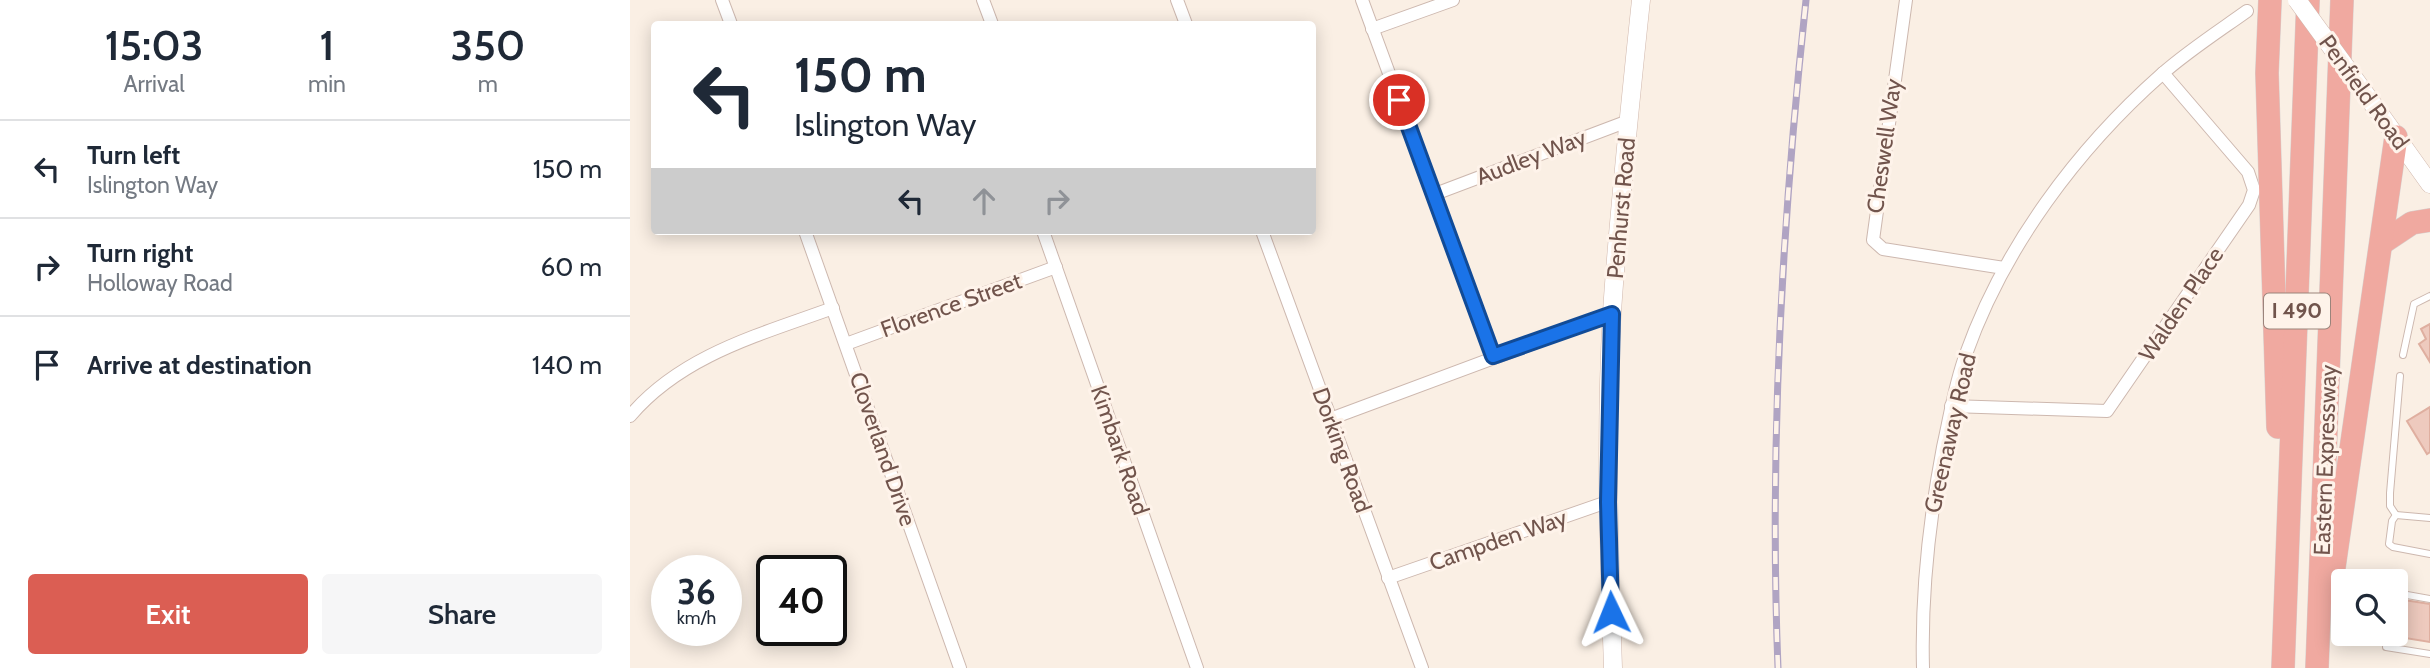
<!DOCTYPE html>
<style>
body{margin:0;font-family:Cabin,sans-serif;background:#f6f6f7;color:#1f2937;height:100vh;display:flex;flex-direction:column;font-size:26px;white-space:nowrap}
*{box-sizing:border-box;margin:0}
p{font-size:23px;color:#747a83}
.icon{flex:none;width:38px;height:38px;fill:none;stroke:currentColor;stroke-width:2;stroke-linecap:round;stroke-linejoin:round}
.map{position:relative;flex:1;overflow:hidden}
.details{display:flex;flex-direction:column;background:#fff;width:630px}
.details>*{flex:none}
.hud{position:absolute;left:21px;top:21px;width:665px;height:214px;border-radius:7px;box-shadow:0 4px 18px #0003;background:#fff;color:#1f2937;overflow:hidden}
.fabs{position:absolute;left:1701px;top:569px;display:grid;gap:14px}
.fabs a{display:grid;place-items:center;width:77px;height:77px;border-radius:7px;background:#fff;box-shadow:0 4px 18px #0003;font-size:35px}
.speed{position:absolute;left:21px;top:555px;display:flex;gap:14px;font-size:35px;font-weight:700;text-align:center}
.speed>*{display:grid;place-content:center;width:91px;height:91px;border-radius:50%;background:#fff;box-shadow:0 4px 18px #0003;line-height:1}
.speed small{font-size:18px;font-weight:400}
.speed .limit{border:4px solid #111;border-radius:10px;background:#fff;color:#111}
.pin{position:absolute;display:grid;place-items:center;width:60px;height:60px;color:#fff;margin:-30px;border:4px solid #fff;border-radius:50%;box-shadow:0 2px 7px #0007}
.me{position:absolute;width:77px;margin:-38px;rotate:358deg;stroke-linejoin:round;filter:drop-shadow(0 0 5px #0008)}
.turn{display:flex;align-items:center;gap:24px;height:147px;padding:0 28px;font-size:32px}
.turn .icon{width:91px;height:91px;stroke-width:2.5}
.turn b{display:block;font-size:49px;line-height:60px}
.lanes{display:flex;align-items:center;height:66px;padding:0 28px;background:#0003;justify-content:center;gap:35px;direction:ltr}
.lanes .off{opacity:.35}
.eta{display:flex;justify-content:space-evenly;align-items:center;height:119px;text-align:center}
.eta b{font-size:42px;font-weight:600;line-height:49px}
.cta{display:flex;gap:14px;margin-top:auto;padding:14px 28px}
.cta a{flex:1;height:80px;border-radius:7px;background:#db5e53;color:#fff;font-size:28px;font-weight:600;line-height:80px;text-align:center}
.cta a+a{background:#f6f6f7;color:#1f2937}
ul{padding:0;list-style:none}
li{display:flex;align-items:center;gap:21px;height:98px;padding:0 28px;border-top:2px solid #e0e1e3}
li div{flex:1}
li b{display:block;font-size:26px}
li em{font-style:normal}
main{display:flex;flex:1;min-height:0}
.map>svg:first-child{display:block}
</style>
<main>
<section class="details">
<div class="eta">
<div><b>15:03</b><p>Arrival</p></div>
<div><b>1</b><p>min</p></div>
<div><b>350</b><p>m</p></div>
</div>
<ul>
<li><svg class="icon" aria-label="left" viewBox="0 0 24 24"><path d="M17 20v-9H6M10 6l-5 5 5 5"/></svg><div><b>Turn left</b><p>Islington Way</p></div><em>150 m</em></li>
<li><svg class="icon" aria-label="right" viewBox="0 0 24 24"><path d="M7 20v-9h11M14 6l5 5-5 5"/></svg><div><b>Turn right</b><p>Holloway Road</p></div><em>60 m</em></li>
<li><svg class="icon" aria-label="arrive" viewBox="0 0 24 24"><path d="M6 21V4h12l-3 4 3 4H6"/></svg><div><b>Arrive at destination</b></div><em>140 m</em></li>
</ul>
<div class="cta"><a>Exit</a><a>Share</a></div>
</section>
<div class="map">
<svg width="1800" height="668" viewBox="0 0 1800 668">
<rect width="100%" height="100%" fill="#faefe4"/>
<g fill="#eecabe" stroke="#dfafa0" stroke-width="2">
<path d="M1800,324V362L1789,344L1796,339L1791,329Z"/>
<path d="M1800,407V452L1797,454L1777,421Z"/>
<path d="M1774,600L1800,604V642L1769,637Z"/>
</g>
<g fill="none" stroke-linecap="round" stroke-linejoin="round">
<g stroke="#cdb8af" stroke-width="8">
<g id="lane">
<path d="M1773,355L1784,304L1800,296"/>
<path d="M1766,515L1760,506V493L1770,376"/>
<path d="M1800,518L1766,515L1762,521L1759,544L1763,547L1800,554"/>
<path d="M1766,593L1800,599"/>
<path d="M1758,634L1756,647L1800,654"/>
</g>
</g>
<g stroke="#cdb8af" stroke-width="14">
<g id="street">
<path d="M92,0L101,24"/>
<path d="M353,0L362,24"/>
<path d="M547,0L556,24"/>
<path d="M732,0L863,356"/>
<path d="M1276,0L1243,240L1253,249L1374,268"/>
<path d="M742,29L823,0"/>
<path d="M805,194L998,121"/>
<path d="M175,231L330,668"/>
<path d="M413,231L567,668"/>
<path d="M632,231L792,668"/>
<path d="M216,344L426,267"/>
<path d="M1321,406L1477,411L1619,205L1624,190L1618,172L1533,73"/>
<path d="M0,416C52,355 129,335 203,308"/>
<path d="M700,419L982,314"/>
<path d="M758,578L977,502"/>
<path d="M1293,668C1291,593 1299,521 1313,447C1320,416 1325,383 1336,354C1374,247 1447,149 1532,74C1558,51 1589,31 1617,11"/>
</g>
</g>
<g stroke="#d0b7ac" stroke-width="19">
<g id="secondary">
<path d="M1750,114L1800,184"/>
<path d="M983,668C979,549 975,431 982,312C989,208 1000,104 1011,0"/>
</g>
</g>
<g stroke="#d7cfcd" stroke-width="24">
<g id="highway">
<path d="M1640,0L1637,73L1648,427"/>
<path d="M1752,243L1782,223L1800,220"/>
<path d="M1703,574L1766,137"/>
<path d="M1653,668L1678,0"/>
<path d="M1687,668L1712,0"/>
</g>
</g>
<use href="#lane" stroke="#fff" stroke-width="6"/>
<use href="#street" stroke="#fff" stroke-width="12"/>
<use href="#secondary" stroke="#fff" stroke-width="18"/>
<use href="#highway" stroke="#f0a9a0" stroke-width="23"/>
<g stroke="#b0a4c3" stroke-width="7">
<path id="rail" d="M1148,668C1139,445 1152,222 1176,0"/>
</g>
<use href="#rail" stroke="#fef3ea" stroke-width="4.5" stroke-dasharray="13" stroke-linecap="butt"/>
<g stroke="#d0b7ac" stroke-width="19" stroke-linecap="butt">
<path id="secondary-bridge" d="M1667,0L1750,114"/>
</g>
<use href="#secondary-bridge" stroke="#fff" stroke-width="18"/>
</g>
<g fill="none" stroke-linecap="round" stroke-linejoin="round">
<g stroke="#114b97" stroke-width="18">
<path id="route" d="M769,100L863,356L982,314L978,502L981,612"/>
</g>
<use href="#route" stroke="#1a73e8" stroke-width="12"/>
</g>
<g text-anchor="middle" stroke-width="6" stroke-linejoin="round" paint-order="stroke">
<rect fill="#fef3ea" stroke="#9b847b" stroke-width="2" x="1634" y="293.5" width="66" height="35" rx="5"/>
<g font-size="21" font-weight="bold" fill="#71544c">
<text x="1667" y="318">I 490</text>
</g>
<g font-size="23" fill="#71544c" stroke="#fef3ea">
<text transform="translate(1734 92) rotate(54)" y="8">Penfield Road</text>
<text transform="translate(1254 146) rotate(-82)" y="8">Cheswell Way</text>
<text transform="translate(901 157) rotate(-21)" y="8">Audley Way</text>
<text transform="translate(991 208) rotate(-85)" y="8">Penhurst Road</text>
<text transform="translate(1551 304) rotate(-56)" y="8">Walden Place</text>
<text transform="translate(321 305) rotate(-20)" y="8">Florence Street</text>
<text transform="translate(1320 433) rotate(-77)" y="8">Greenaway Road</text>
<text transform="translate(253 449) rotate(71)" y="8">Cloverland Drive</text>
<text transform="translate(490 450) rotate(71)" y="8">Kimbark Road</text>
<text transform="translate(712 450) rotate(70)" y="8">Dorking Road</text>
<text transform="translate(1695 460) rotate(-88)" y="8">Eastern Expressway</text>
<text transform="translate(868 540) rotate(-19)" y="8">Campden Way</text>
</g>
</g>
</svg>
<div class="fabs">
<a><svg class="icon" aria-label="search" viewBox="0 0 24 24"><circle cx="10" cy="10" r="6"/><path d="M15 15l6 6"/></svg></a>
</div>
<div class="speed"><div>36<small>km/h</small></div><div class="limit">40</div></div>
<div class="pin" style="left:769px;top:100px;background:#d93025"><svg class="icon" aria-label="arrive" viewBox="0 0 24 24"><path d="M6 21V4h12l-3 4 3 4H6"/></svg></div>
<svg class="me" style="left:981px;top:612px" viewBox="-20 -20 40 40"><path d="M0-17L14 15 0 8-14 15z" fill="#1a73e8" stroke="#fff" stroke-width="4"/></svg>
<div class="hud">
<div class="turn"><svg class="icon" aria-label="left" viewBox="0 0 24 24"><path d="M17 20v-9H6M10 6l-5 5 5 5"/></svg><div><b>150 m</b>Islington Way</div></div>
<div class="lanes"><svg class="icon" aria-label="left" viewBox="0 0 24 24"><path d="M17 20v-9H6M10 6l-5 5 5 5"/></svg><svg class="icon off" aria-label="ahead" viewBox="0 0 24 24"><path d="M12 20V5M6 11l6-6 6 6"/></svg><svg class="icon off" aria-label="right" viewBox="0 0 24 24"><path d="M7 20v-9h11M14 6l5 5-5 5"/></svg></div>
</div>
</div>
</main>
